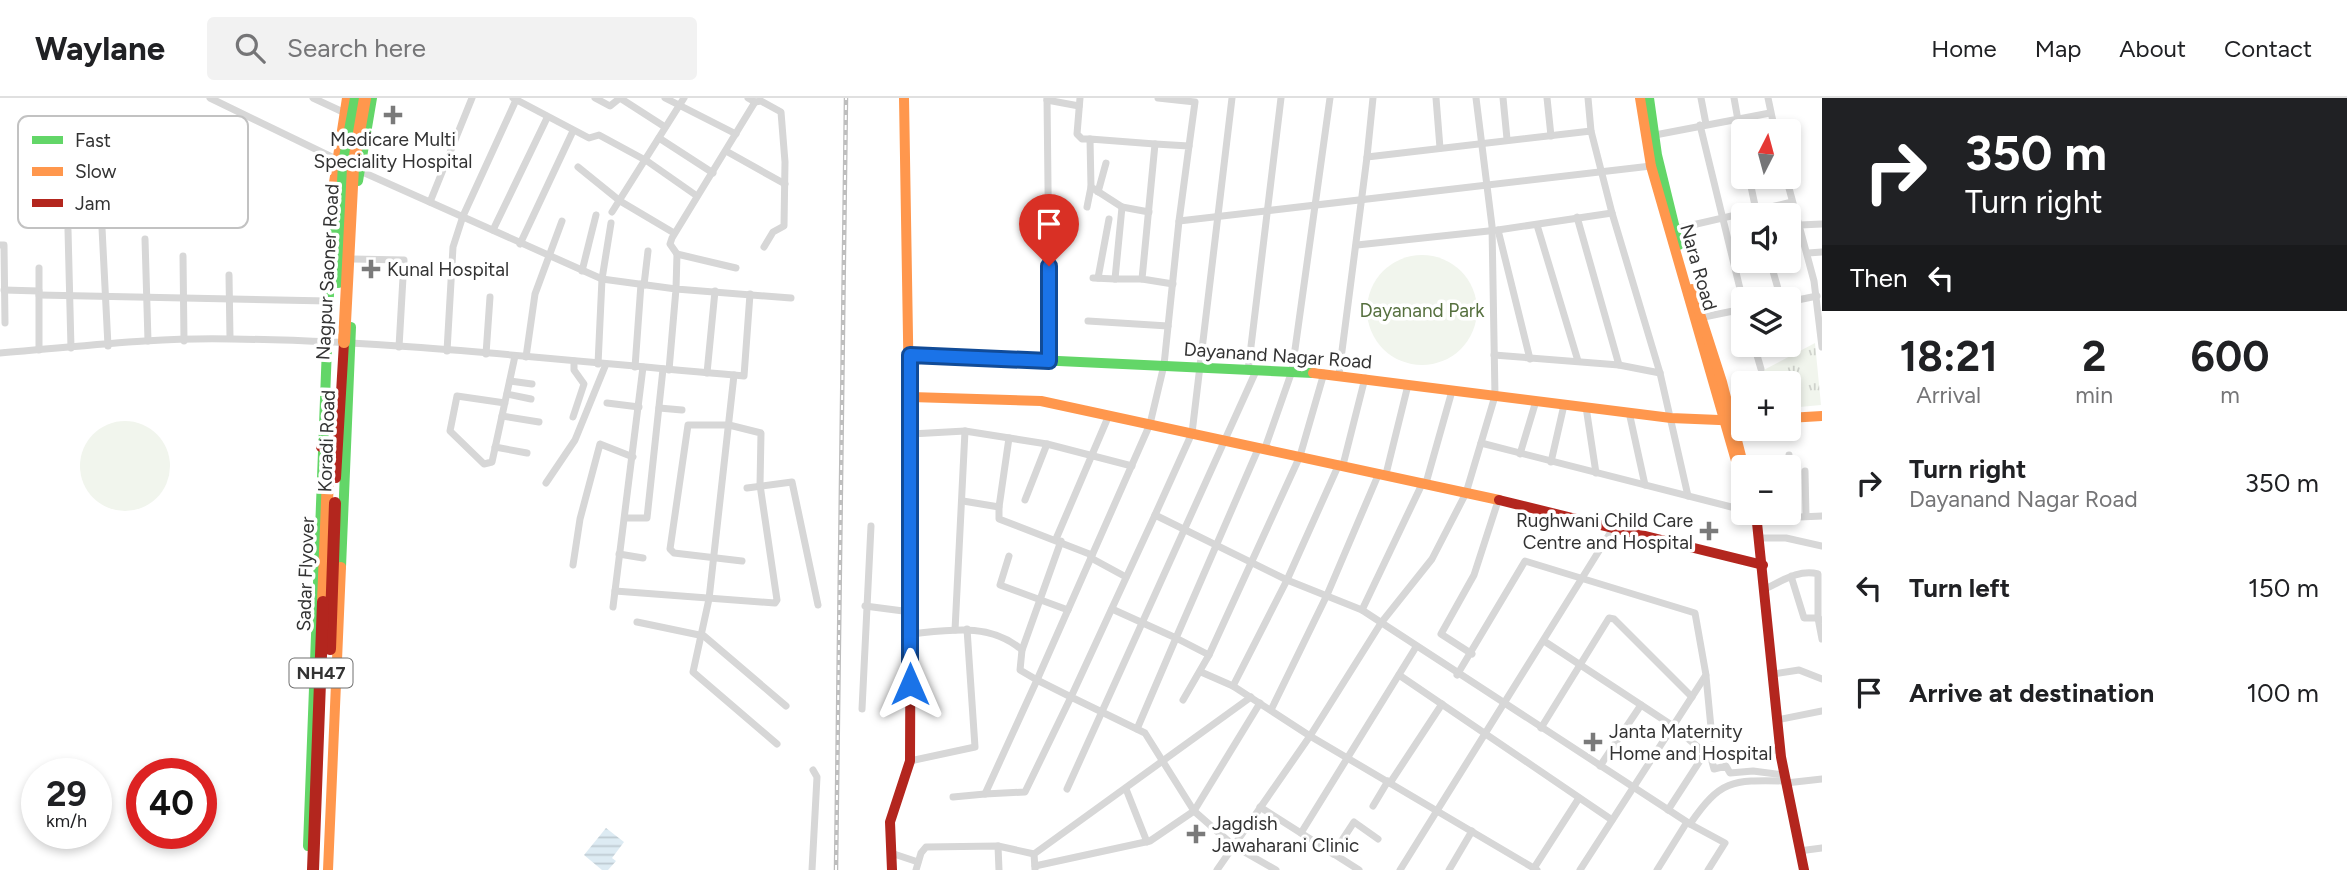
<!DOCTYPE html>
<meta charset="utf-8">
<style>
body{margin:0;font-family:Figtree,sans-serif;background:#f2f2f2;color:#202124;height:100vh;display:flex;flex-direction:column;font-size:26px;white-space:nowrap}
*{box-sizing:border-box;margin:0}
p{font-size:23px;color:#757577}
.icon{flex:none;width:38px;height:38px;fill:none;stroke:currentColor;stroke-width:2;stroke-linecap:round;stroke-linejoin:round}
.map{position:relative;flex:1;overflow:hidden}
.drawer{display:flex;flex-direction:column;background:#fff;width:525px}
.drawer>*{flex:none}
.guide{background:#202124;color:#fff;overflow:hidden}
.needle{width:46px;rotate:6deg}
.buttons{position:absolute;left:1731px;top:21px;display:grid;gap:14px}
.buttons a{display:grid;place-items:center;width:70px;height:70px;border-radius:7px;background:#fff;box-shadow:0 4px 10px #0003;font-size:35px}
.speed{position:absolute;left:21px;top:660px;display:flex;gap:14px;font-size:35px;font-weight:700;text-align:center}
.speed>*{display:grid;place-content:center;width:91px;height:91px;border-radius:50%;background:#fff;box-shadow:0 4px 10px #0003;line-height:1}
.speed small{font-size:18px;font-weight:400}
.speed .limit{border:10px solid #d22;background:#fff;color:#111}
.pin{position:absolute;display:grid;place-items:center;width:60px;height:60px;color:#fff;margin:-72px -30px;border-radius:50% 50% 50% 0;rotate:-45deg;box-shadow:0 0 7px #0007}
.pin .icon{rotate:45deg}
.me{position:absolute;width:77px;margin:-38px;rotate:0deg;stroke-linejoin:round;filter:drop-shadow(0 0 5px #0008)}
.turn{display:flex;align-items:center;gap:24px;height:147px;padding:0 28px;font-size:32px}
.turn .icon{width:91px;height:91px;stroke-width:2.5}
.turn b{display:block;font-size:49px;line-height:60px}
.then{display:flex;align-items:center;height:66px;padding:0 28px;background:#0003;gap:14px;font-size:26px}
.eta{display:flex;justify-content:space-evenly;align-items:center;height:119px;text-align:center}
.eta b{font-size:42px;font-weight:700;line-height:49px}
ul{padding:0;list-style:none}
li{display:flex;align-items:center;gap:21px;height:105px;padding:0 28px}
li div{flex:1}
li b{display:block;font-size:26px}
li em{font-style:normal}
header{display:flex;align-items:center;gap:42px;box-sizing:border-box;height:98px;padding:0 35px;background:#fff;border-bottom:2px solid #e0e0e0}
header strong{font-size:33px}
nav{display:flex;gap:38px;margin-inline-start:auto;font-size:24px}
.search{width:490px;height:63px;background:#f2f2f2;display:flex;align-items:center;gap:18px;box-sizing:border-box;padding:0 24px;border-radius:7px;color:#757577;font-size:26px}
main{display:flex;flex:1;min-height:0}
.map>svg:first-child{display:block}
</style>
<header>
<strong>Waylane</strong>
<div class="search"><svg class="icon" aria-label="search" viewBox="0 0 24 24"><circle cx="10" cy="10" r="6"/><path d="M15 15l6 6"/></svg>Search here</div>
<nav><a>Home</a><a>Map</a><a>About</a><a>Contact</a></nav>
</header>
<main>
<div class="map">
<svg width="1822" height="772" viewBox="0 0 1822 772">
<defs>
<pattern id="grass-tufts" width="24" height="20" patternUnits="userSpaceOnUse" patternTransform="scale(1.75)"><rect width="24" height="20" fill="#f1f5ed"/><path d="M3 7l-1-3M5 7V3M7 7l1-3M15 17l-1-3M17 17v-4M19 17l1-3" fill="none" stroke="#cfd2cc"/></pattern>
<pattern id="water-rules" width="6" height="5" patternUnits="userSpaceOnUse" patternTransform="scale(1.75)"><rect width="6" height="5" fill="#ddebf3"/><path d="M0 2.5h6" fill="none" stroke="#becad1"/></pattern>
</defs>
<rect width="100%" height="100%" fill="#fff"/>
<path fill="url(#grass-tufts)" d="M1815,245L1821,307L1789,310L1788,285H1760L1756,276Z"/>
<g fill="#f1f5ed">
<circle cx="1422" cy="212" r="55"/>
<circle cx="125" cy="368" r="45"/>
</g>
<path fill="url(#water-rules)" d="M606,730L624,744L612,760L616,763L608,772H602L584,757Z"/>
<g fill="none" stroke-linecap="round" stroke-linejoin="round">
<g stroke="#d7d7d7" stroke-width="7">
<path d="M210,0L338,62"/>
<path d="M313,0L343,14"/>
<path d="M513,0L589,40L599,37L647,63L697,98"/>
<path d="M595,0L610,8L620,0L665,29"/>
<path d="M665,0L736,36"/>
<path d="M748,0L755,4L672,140L670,146L677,156L676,191L791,200"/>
<path d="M1047,0L1050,263"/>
<path d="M1080,0L1077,36L1082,41H1090"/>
<path d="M1158,0L1195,4L1189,48"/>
<path d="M1436,0L1440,50"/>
<path d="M1503,0L1507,41"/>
<path d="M1547,0L1551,38"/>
<path d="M1588,0L1591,33"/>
<path d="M1701,0L1706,26"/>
<path d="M1734,0L1743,50"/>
<path d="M1768,0L1775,33"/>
<path d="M1047,2L1079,8"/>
<path d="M755,4L761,3L781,14L785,64L784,128L773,134L764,149"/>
<path d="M1700,27L1743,203"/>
<path d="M1655,37L1770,15"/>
<path d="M659,40L713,75"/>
<path d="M726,53L785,86"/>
<path d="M1367,59L1373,0"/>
<path d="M578,69L620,103L674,135"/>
<path d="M358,72L602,181L676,191L669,272"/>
<path d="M1749,79L1757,117"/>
<path d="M1786,79L1814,183L1822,249"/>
<path d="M1098,94L1106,65"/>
<path d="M430,104L472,0"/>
<path d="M1087,109L1091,89"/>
<path d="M1122,109L1115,181H1142"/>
<path d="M612,114L684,0"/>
<path d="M1149,114L1122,109L1091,89L1090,41L1155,46"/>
<path d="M1577,119L1619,267"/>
<path d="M1537,127L1578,263"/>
<path d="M1800,127L1822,126"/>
<path d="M102,130L108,248"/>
<path d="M1675,131L1792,104"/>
<path d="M68,132L71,250"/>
<path d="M493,132L547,20"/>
<path d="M1498,132L1530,261"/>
<path d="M145,141L148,243"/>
<path d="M520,146L573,33"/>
<path d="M0,147H4L5,225"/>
<path d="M1357,147L1498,132L1612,115"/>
<path d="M1808,155L1822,154"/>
<path d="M677,156L736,170"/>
<path d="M183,158L184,243"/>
<path d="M353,161L404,162L399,249"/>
<path d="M1770,163L1781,201"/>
<path d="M39,170V252"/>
<path d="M582,173L596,117"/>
<path d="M229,177L230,240"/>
<path d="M1093,180L1115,181"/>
<path d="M1098,180L1109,121"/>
<path d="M1173,186L1142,181L1155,46L1189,48L1179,123"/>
<path d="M644,187L648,153"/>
<path d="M4,192L39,193"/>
<path d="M39,197L328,203"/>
<path d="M1788,204L1817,198"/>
<path d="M1699,220L1743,211"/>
<path d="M1088,223L1168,228"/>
<path d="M1788,230L1794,251"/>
<path d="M1754,247L1761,271"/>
<path d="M447,253L453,149L463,118L516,2"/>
<path d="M0,255C77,249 155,239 232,241C400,243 567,263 734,277L709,501L693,574L777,646"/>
<path d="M486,256L490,199"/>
<path d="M1494,257L1619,267L1660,275"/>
<path d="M526,259L535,196L562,123"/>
<path d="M598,266L602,181L611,125"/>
<path d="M635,269L641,186"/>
<path d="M1248,273L1281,0"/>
<path d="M707,275L715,193"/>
<path d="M1339,276L1367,59L1591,33L1612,115L1660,275L1688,398"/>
<path d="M734,277L744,278L750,196"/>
<path d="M510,283L532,286"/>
<path d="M507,296L531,301"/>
<path d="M505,305L457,298L450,333L484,366L492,364L515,258"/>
<path d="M607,305L639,309"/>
<path d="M1586,309L1596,375"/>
<path d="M659,310L682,312"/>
<path d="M1629,314L1645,387"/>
<path d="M502,318L539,324"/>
<path d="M573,319L584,286L574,272V263"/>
<path d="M911,336L965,333L1047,346L1132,368"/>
<path d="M1481,345L1743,412"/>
<path d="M495,349L527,355"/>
<path d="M1265,350L1292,273L1330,0"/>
<path d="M1520,356L1536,303"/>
<path d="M1551,364L1564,307"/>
<path d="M1339,366L1287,482L1362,512L1687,724L1657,772"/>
<path d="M1343,367L1365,280"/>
<path d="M1788,372L1789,357"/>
<path d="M1805,373L1806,418"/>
<path d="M1386,376L1408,287"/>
<path d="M546,385L575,342L606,266"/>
<path d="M1426,385L1452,293"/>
<path d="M747,390L792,384L818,507"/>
<path d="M1025,402L1047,346"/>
<path d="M963,403L999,409L1009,340"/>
<path d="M999,409V421L1092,457"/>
<path d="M1155,417L1192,335L1232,0"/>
<path d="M626,420H647L663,271"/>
<path d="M1754,421L1822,418"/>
<path d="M1759,440H1786L1822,448"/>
<path d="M1056,441L1109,317"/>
<path d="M619,456L643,460"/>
<path d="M1009,458L1000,487L1068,512"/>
<path d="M1091,460L1126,479"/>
<path d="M573,467L580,421L600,346L633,359"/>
<path d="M1765,491C1782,483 1799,471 1818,476V520H1804L1791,478"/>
<path d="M615,493L775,505L777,502L760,387L761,335L729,327H688L670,451L674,455L742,463"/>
<path d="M865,508L911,514"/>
<path d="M613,509L643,269"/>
<path d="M1112,511L1176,540L1137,631"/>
<path d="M1362,512L1423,384"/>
<path d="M1821,522L1818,520L1822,541"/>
<path d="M637,524L704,538L786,608"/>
<path d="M955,532L965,333"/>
<path d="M911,536C949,532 990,524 1022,552L1020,572L1037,582L1150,326L1164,267L1179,123L1651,68"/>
<path d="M1544,543L1673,628L1705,655L1781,652"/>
<path d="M1022,552L1061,443"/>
<path d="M1472,556L1441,536L1474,477L1498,403"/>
<path d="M1209,557L1176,540L1259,349"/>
<path d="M1201,574L1233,588"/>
<path d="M1773,576L1799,572L1822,581"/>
<path d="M1399,577L1612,722"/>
<path d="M1457,577L1525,463L1695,515L1706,577L1580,772"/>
<path d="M1706,578L1712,640"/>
<path d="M1183,602L1209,557L1300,358L1324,275"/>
<path d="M862,611L871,428"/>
<path d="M1271,612L1327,497L1379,375"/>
<path d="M1777,622L1822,613"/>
<path d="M1541,630L1609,520L1614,521L1692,599"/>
<path d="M1710,656L1714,671L1726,668L1730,675L1753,673L1784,677"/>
<path d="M910,663L975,649L967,531"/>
<path d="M1600,668L1641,607"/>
<path d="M1390,685L1442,606"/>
<path d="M1786,685L1822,681"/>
<path d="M1067,691L1256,273"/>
<path d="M1126,691L1147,744"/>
<path d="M953,699L985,696"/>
<path d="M1373,708L1388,683"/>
<path d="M1260,709L1359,772"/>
<path d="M1668,712L1705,655"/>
<path d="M1688,725L1725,745L1708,772"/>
<path d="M1690,726C1721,681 1732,682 1786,683"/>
<path d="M1301,735L1416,549"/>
<path d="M998,748L999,772"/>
<path d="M1799,753L1822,750"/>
<path d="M891,755L918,764"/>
<path d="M1333,756L1354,724L1378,741"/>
<path d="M1035,768L1150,743L1194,713L1260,605"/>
<path d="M1534,770L1579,700"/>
<path d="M1035,771L1034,756L1251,599"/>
<path d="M812,772L817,679L813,672"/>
<path d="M916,772L921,755L926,749L998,748L1034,756"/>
<path d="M1217,772L1310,638L1381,525L1432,461L1466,395L1495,298L1492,128L1476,0"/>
<path d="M1276,772L1234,748L1194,713L1145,635L1071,599L1025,694L985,696L1037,582L1071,599L1155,417L1287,482L1233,588L1310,638L1537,772"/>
<path d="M1400,772L1612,432"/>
<path d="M1449,772L1472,733"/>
</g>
<g stroke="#63d668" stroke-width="10">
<path d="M1649,0L1657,57L1679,147"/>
<path d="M358,83L372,0"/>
<path d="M910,256L1313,275"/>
<path d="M341,469L351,229"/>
<path d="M308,748L333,91"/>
</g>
<g stroke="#ff974d" stroke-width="10">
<path d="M904,0L911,418"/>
<path d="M1640,0L1651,68L1743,387"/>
<path d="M333,91L347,0"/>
<path d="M1692,191L1722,284L1742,362"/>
<path d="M1313,275L1671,320L1743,323"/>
<path d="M911,299L1041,303L1499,402"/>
<path d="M1788,320L1822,318"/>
<path d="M328,772L341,469"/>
</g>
<g stroke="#b3261e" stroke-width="10">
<path d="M321,349H329"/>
<path d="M336,380L344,244"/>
<path d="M1499,402L1763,467"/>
<path d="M1756,415L1781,659L1804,772"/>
<path d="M892,772L890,724L910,663L911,418"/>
</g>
<g stroke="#bebebe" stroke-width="4.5">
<path id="rail" d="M836,772L846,0"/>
</g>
<use href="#rail" stroke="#fff" stroke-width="2" stroke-dasharray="5" stroke-linecap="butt"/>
<path stroke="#63d668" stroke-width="12" d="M338,184L344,65L356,0"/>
<g stroke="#ff974d" stroke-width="12">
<path d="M344,244L353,69L365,0"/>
<path d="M323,504L328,379"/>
</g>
<g stroke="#b3261e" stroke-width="12">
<path d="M330,551L335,405"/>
<path d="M313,772L323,504"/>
</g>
</g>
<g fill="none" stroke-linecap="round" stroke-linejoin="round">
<g stroke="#114b97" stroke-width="18">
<path id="route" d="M910,586V257L1049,263V168"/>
</g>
<use href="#route" stroke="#1a73e8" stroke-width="12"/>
</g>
<g fill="#7a7a7a" stroke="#fff" stroke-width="2.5">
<path d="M389.5 6.5h7v7h7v7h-7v7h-7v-7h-7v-7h7z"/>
<path d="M367.5 160.5h7v7h7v7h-7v7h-7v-7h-7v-7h7z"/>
<path d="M1705.5 422.5h7v7h7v7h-7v7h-7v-7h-7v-7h7z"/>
<path d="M1589.5 633.5h7v7h7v7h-7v7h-7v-7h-7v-7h7z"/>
<path d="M1192.5 725.5h7v7h7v7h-7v7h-7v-7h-7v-7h7z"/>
</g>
<g text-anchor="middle" stroke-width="7" stroke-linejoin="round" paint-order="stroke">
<rect fill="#fff" stroke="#707070" stroke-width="2" x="289.5" y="560.5" width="63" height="29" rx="5"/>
<g font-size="18" font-weight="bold" fill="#333">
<text x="321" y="581">NH47</text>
</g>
<g font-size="19" fill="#333" stroke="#fff" text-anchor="start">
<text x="393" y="48" text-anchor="middle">Medicare Multi<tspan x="393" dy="22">Speciality Hospital</tspan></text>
<text x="387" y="178">Kunal Hospital</text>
<text x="1693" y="429" text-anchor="end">Rughwani Child Care<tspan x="1693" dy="22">Centre and Hospital</tspan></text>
<text x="1609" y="640">Janta Maternity<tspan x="1609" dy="22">Home and Hospital</tspan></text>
<text x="1212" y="732">Jagdish<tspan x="1212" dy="22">Jawaharani Clinic</tspan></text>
</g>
<g font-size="19" fill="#333" stroke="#fff">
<text transform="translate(1699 169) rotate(74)" y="7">Nara Road</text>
<text transform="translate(327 174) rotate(-87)" y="7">Nagpur Saoner Road</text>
<text transform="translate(1278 257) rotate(4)" y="7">Dayanand Nagar Road</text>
<text transform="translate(326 343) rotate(-88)" y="7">Koradi Road</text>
<text transform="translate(305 476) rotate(-88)" y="7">Sadar Flyover</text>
</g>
<g font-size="19" fill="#56703f" stroke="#fff">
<text x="1422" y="219">Dayanand Park</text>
</g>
</g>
<rect x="18" y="18" width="230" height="112" rx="10" fill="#fff" stroke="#c2c2c2" stroke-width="2"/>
<rect x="32" y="38" width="31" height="8" fill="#63d668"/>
<rect x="32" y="69" width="31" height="9" fill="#ff974d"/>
<rect x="32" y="101" width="31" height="8" fill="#b3261e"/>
<g font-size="19" fill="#333">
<text x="75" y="49">Fast</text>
<text x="75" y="80">Slow</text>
<text x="75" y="112">Jam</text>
</g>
</svg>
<div class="buttons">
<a><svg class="needle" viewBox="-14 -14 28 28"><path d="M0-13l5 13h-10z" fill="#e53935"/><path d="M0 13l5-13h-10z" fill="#757577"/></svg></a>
<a><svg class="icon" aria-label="sound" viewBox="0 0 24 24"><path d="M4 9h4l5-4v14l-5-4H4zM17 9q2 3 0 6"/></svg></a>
<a><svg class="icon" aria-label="layers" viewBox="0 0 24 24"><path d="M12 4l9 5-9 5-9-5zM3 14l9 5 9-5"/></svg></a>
<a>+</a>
<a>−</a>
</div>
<div class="speed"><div>29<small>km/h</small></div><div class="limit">40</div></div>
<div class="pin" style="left:1049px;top:168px;background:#d93025"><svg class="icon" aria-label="arrive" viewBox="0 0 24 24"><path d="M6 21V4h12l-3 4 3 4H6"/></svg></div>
<svg class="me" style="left:910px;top:586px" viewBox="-20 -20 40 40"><path d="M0-17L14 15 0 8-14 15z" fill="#1a73e8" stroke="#fff" stroke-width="4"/></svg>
</div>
<section class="drawer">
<div class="guide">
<div class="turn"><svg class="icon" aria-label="right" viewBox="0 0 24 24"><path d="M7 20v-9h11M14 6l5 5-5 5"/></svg><div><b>350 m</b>Turn right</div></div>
<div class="then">Then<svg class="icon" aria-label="left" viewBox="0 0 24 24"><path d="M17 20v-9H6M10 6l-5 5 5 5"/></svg></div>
</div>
<div class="eta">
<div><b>18:21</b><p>Arrival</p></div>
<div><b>2</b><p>min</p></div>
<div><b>600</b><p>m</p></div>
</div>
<ul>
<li><svg class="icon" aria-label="right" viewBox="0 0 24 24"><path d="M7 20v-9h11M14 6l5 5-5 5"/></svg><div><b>Turn right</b><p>Dayanand Nagar Road</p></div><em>350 m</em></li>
<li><svg class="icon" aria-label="left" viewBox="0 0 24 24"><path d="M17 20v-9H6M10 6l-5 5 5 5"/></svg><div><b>Turn left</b></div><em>150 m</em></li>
<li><svg class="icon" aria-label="arrive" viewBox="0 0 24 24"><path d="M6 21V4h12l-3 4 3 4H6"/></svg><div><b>Arrive at destination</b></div><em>100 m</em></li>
</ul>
</section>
</main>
